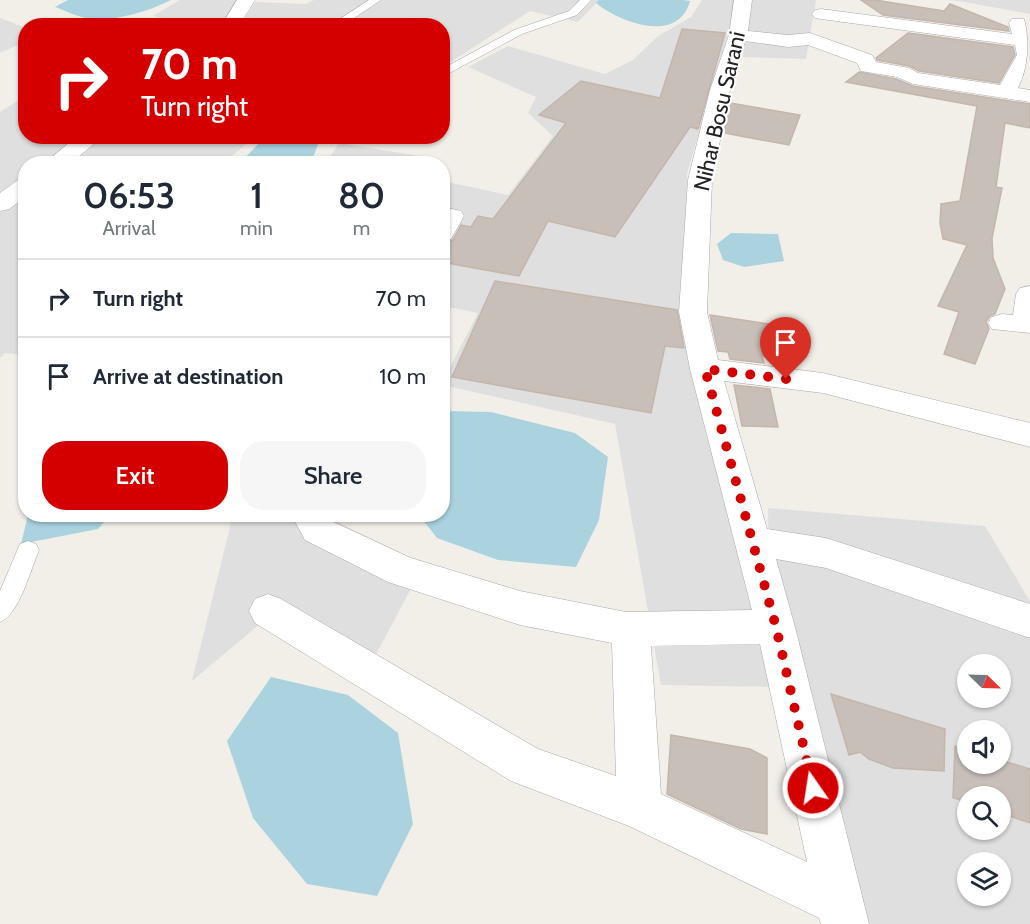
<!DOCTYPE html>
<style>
body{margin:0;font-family:Cabin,sans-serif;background:#f6f6f7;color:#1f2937;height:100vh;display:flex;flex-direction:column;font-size:22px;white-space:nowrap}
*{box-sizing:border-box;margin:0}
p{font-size:20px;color:#747a83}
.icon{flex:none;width:33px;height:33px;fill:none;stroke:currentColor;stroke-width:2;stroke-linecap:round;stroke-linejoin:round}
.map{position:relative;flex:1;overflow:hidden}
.sheet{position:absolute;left:18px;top:156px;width:432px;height:366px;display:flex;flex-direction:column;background:#fff;border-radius:24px;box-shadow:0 2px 4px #0004}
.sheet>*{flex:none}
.guide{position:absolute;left:18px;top:18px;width:432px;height:126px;border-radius:24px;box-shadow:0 2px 4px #0004;background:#d40000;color:#fff;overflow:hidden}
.needle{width:39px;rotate:113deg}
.fabs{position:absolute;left:957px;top:654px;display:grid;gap:12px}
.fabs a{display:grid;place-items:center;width:54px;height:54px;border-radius:50%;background:#fff;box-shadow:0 2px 4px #0004;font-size:30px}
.pin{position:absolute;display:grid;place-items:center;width:51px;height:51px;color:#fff;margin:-62px -26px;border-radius:50% 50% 50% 0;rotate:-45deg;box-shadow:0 0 6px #0007}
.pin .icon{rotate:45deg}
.me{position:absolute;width:66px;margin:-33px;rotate:347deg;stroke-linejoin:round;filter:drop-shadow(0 0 4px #0008)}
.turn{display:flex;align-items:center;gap:21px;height:126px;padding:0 24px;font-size:27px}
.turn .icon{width:78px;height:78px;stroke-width:2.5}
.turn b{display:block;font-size:42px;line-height:51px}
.eta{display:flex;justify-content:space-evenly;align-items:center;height:102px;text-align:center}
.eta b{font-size:36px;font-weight:600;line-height:42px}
.primary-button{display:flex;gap:12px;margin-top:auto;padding:12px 24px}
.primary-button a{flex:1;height:69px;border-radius:24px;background:#d40000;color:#fff;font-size:24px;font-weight:600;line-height:69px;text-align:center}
.primary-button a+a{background:#f6f6f7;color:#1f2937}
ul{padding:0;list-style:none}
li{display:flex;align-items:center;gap:18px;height:78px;padding:0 24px;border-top:2px solid #e0e1e3}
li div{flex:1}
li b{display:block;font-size:22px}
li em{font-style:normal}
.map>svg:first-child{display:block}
</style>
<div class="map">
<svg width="1030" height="924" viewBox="0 0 1030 924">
<rect width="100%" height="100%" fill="#f2efe9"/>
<g fill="#e0dfdf" fill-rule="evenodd">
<path d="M180,0H245L225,25H186L153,16Z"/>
<path d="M314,0H599L578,22L530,11L443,67L442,26H240L255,2L306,4Z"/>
<path d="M702,0H735L729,31L687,173L685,317L778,687L661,685L615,424L443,385V381L478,313L443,306V181L508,195L553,136L528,113L536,97L468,67L508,46L605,74L633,60L658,36L691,17Z"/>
<path d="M750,0H816L806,59L738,57Z"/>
<path d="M945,0H1030V14L959,1Z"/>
<path d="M0,18L26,28L25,42L0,53Z"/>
<path d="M25,96L26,136L87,137L50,163L26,164L25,182L0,200V112Z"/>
<path d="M102,137H254L224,163L59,164Z"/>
<path d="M339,143L419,156L421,163H326Z"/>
<path d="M25,188V355L5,353L0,358V206Z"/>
<path d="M768,508L985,526L1030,601V924H860L769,568ZM968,664H1000V698H968ZM968,730H1000V764H968ZM968,796H1000V830H968ZM968,862H1000V896H968Z"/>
<path d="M233,515H333V520L424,564L372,662L260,624L192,681Z"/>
</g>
<g fill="#aad3df">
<path d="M68,0H171C147,12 109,24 82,17C73,15 64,10 55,7Z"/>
<path d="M599,0H683L690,1C678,45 619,22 596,3Z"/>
<path d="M265,137L320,136V139L311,163H240Z"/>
<path d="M731,233L778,234L784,261L744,267L723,260L717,244Z"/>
<path d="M443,411L491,412L575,433L608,457L599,520L576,567L498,560L437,538L419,515L442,514Z"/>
<path d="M28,515H110L98,529L21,544Z"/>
<path d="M271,677L348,695L398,733L413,824L377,896L307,884L253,818L227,741Z"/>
</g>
<g fill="#c7bfb8" stroke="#c4b6ab" stroke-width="1.5">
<path d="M861,0H875L944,11L950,4L1008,27L1009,31L883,15Z"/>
<path d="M682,29L725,33L698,129L690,127L615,237L548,221L519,276L442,262V243L453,240L461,225L471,227L478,216L493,219L566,123L539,115L581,81L660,98Z"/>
<path d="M908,33L1013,47L1015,55L999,83L919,71L909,66L877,60L876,58Z"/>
<path d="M859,72L896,79L913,86L1030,104V128L1005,123L996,187L1002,188L992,238L993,258L1005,289L995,314L990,316L986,322L989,329L975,364L944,354L959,312L938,306L967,245L943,239L940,223L941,204L960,201L977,106L846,82Z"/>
<path d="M730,103L800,115L789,145L724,133Z"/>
<path d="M495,281L677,310L684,348L665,346L651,413L452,377Z"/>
<path d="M710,315L769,324L771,356H762L764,363L730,359L728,352L718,351Z"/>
<path d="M734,385L770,389L778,427L742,426Z"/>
<path d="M831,694L945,729L944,771L893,768L869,759L860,752L849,755Z"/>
<path d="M671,735L750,749L767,758V834L741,829L667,794Z"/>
<path d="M955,746L968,750V764H1000V760L1030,769V823L1000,813V796H968V802L953,798Z"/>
</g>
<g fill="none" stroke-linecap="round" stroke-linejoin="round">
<g stroke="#a9a9a9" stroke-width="1">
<g id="service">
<path d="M369,0H381L342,26H329Z"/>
<path d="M580,0H591L577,15L522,34L442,77V69L514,30L569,11Z"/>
<path d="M28,541L36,544L39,550C31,569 19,615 0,622V591L20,544Z"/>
</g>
</g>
<g stroke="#a9a9a9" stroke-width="1">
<g id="minor">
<path d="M237,0H255L239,26H221Z"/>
<path d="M734,0H752L748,31L788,35L810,33L872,55L876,62L909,68L918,73L1000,85L1017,55L1015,45L821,19L815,18L812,14L815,10L821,9L1012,34L1009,23L1012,19H1024C1030,41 1028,68 1018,88L1030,90V102L913,84L897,77L861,71L857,63L808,45L788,47L745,41L730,90L712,180L707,312L718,360L823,373L1030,423V447L823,393L724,381L767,529L826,538L1030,604V638L826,568L776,559L795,627L869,924H821L819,918L629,826L511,781L255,623L249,611L255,599L268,594L281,599L538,749L616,776L612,643L520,625L388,582L305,540L291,514H326L329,520L411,558L520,591L626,612L752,610L690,369L679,312L688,180L710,90L729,35ZM760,644L807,862L661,794L651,646Z"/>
<path d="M77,136H103L70,164H44Z"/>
<path d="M26,178V197L9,209L0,211V193L18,180Z"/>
<path d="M452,209L461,211L464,216L451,239L442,241V212Z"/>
<path d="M1030,286V333L992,329L988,323L992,317L1002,314L1013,315L1016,294L1020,288Z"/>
</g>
</g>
<use href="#service" fill="#fff" fill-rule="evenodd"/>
<use href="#minor" fill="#fff" fill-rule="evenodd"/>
</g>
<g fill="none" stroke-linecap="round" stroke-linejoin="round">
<path stroke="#d40000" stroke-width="10" stroke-dasharray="0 18" d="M786,379L705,369L776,627L813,788"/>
</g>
<g text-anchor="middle" stroke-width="4.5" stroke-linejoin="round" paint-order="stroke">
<g font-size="22" fill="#222" stroke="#fff">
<text transform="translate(719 111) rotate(-77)" y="8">Nihar Bosu Sarani</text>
</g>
</g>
</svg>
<div class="fabs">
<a><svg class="needle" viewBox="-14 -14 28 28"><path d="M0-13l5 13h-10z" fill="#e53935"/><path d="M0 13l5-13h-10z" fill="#747a83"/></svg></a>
<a><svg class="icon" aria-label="sound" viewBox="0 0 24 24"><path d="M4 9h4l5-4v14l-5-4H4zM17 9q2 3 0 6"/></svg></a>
<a><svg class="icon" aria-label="search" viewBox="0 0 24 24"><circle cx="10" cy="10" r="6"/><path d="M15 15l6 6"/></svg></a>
<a><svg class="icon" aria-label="layers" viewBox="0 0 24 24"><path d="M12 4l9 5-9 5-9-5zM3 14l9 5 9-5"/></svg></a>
</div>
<div class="pin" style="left:786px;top:379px;background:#d93025"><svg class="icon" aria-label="arrive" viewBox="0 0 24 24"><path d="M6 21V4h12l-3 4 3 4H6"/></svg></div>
<svg class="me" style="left:813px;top:788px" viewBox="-20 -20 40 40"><circle r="17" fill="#d40000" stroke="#fff" stroke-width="3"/><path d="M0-11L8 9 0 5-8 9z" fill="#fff"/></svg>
<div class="guide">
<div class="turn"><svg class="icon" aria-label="right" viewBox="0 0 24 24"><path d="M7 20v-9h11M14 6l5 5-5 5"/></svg><div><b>70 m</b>Turn right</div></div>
</div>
<section class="sheet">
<div class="eta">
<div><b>06:53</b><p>Arrival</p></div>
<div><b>1</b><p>min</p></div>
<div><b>80</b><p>m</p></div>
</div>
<ul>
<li><svg class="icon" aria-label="right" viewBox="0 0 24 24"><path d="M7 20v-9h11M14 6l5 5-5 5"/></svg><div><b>Turn right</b></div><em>70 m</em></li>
<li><svg class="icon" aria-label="arrive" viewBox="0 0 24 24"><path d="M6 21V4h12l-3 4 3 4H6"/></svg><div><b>Arrive at destination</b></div><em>10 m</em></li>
</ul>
<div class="primary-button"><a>Exit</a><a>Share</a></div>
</section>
</div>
